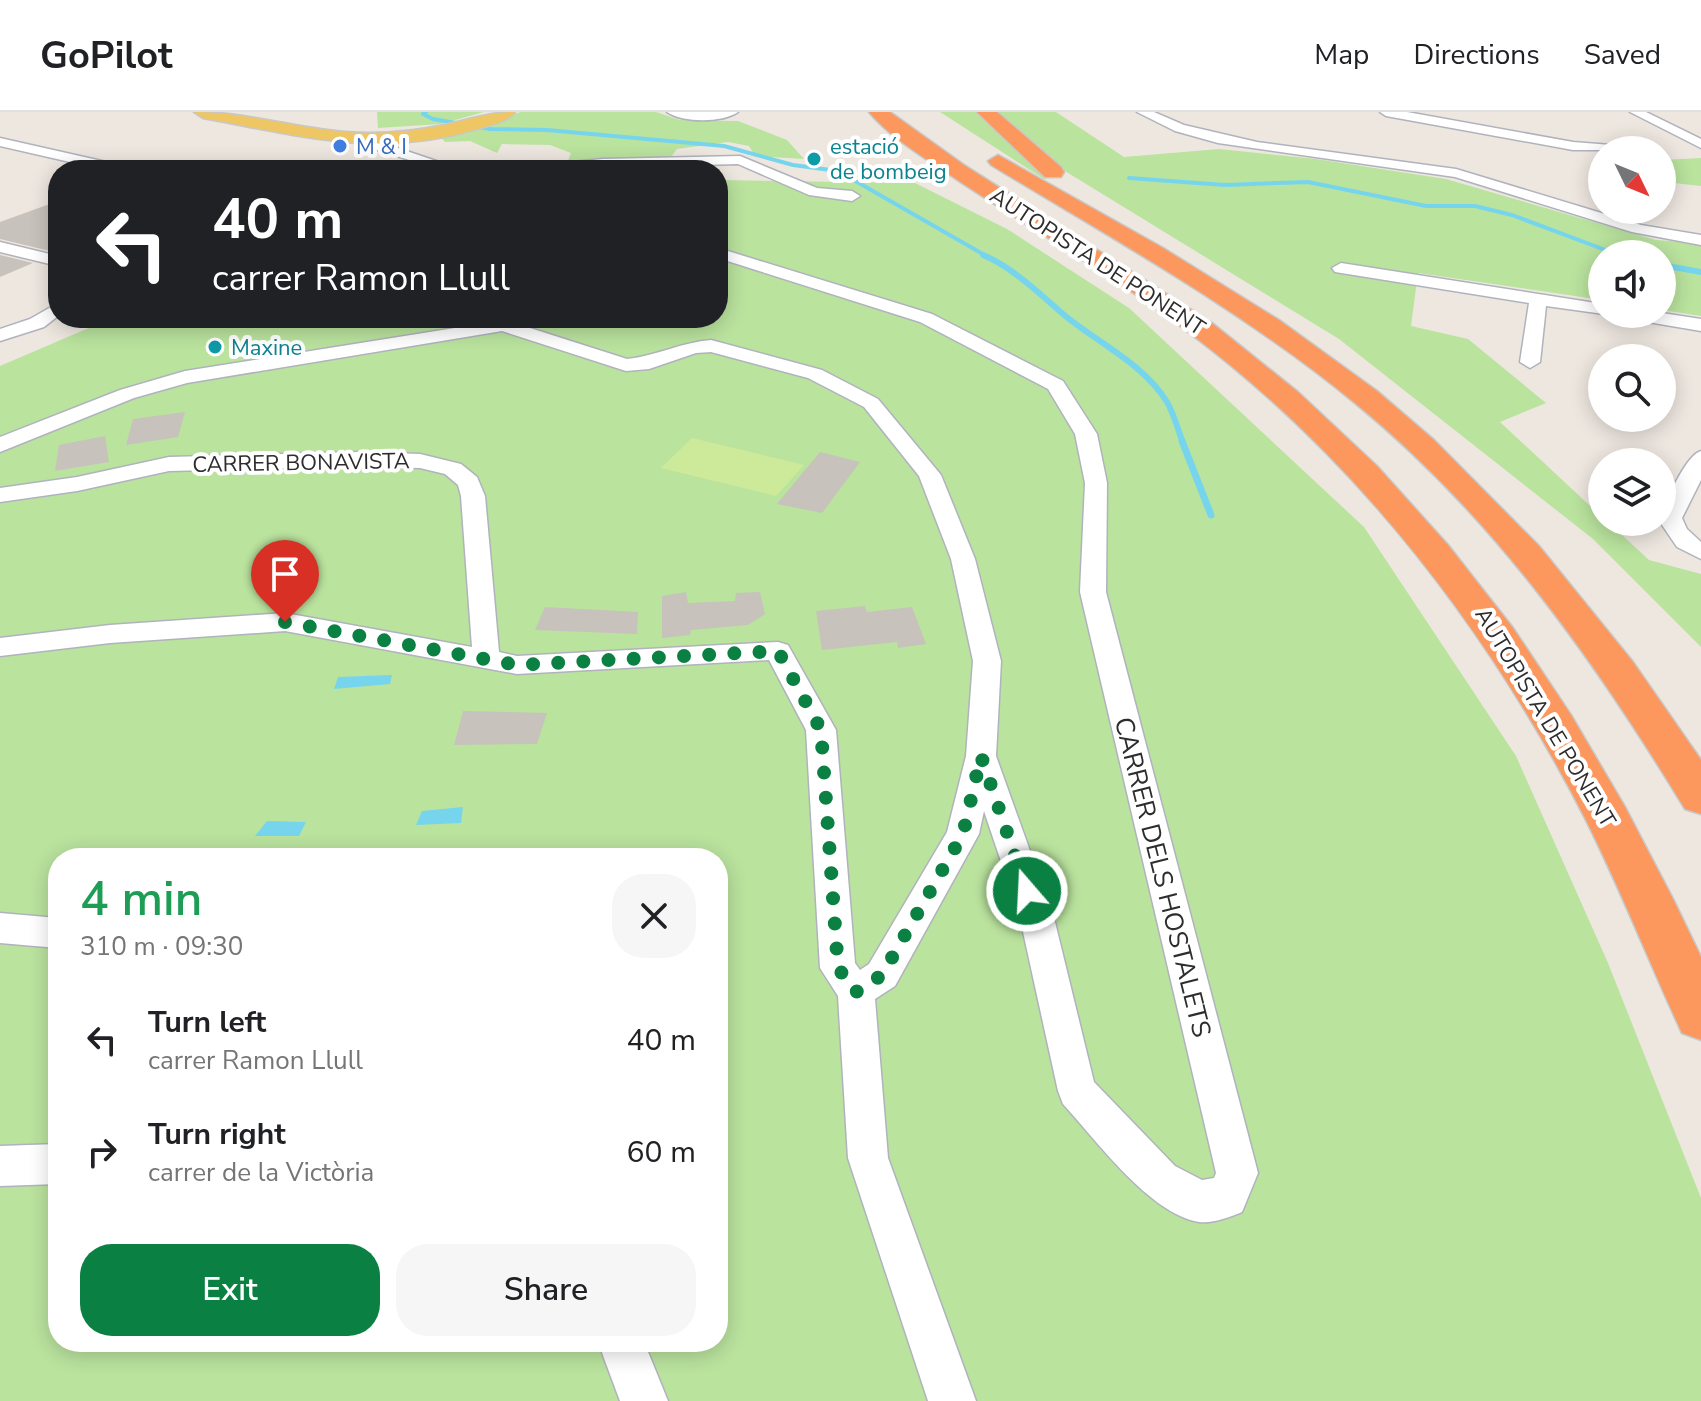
<!DOCTYPE html>
<meta charset="utf-8">
<style>
body{margin:0;font-family:"Nunito Sans",sans-serif;background:#f6f6f6;color:#202124;height:100vh;display:flex;flex-direction:column;font-size:30px;white-space:nowrap}
*{box-sizing:border-box;margin:0}
p{font-size:26px;color:#757577}
.icon{flex:none;width:44px;height:44px;fill:none;stroke:currentColor;stroke-width:2;stroke-linecap:round;stroke-linejoin:round}
.map{position:relative;flex:1;overflow:hidden}
.panel{position:absolute;left:48px;top:736px;width:680px;height:504px;display:flex;flex-direction:column;background:#fff;border-radius:32px;box-shadow:0 4px 20px #0003}
.panel>*{flex:none}
.hud{position:absolute;left:48px;top:48px;width:680px;height:168px;border-radius:32px;box-shadow:0 4px 20px #0003;background:#202124;color:#fff;overflow:hidden}
.needle{width:52px;rotate:133deg}
.fabs{position:absolute;left:1588px;top:24px;display:grid;gap:16px}
.fabs a{display:grid;place-items:center;width:88px;height:88px;border-radius:50%;background:#fff;box-shadow:0 4px 20px #0003;font-size:40px}
.pin{position:absolute;display:grid;place-items:center;width:68px;height:68px;color:#fff;margin:-82px -34px;border-radius:50% 50% 50% 0;rotate:-45deg;box-shadow:0 0 8px #0007}
.pin .icon{rotate:45deg}
.me{position:absolute;width:88px;margin:-44px;rotate:341deg;stroke-linejoin:round;filter:drop-shadow(0 0 6px #0008)}
.turn{display:flex;align-items:center;gap:28px;height:168px;padding:0 32px;font-size:36px}
.turn .icon{width:104px;height:104px;stroke-width:2.5}
.turn b{display:block;font-size:56px;line-height:68px}
.round{display:grid;place-items:center;flex:none;width:84px;height:84px;border-radius:32px;background:#f6f6f6}
.head{display:flex;align-items:center;justify-content:space-between;height:136px;padding:0 32px}
h1{font-size:48px;font-weight:600;line-height:60px;color:#1e9e55}
.cta{display:flex;gap:16px;margin-top:auto;padding:16px 32px}
.cta a{flex:1;height:92px;border-radius:32px;background:#0b8043;color:#fff;font-size:32px;font-weight:600;line-height:92px;text-align:center}
.cta a+a{background:#f6f6f6;color:#202124}
ul{padding:0;list-style:none}
li{display:flex;align-items:center;gap:24px;height:112px;padding:0 32px}
li div{flex:1}
li b{display:block;font-size:30px}
li em{font-style:normal}
header{display:flex;align-items:center;gap:48px;box-sizing:border-box;height:112px;padding:0 40px;background:#fff;border-bottom:2px solid #e0e0e0}
header strong{font-size:38px}
nav{display:flex;gap:44px;margin-inline-start:auto;font-size:28px}
.map>svg:first-child{display:block}
</style>
<header>
<strong>GoPilot</strong>
<nav><a>Map</a><a>Directions</a><a>Saved</a></nav>
</header>
<div class="map">
<svg width="1701" height="1289" viewBox="0 0 1701 1289">
<rect width="100%" height="100%" fill="#eee7e0"/>
<g fill="#bae39e" fill-rule="evenodd">
<path d="M377,0H484L441,12L378,16Z"/>
<path d="M521,0H656L680,8L738,9L787,28L804,47L755,44L749,34L728,30L677,37L671,45L567,51L571,41L550,33L502,32L497,41L470,29L445,30L440,24Z"/>
<path d="M940,0H978L1049,66L1044,67Z"/>
<path d="M996,0H1056L1124,45L1219,37L1316,47L1446,67L1656,128L1701,131V204L1662,198V142H1602V188L1418,161L1411,214L1468,227L1546,291L1500,310L1602,405V410H1608L1649,448L1701,462V535L1593,427L1339,227L1060,56Z"/>
<path d="M1701,46V74L1674,71L1662,61V48Z"/>
<path d="M718,68L915,71L1007,117L1129,196L1364,415L1516,644L1608,851L1701,1086V1289H0V254L112,206H718ZM58,746H718V1230H58Z"/>
</g>
<path fill="#cdea9a" d="M692,326L804,353L776,384L661,356Z"/>
<g fill="#76d5ed">
<path d="M392,563L390,572L334,577L338,565Z"/>
<path d="M463,695L461,711L416,713L422,699Z"/>
<path d="M267,709L306,710L299,724H255Z"/>
</g>
<g fill="none" stroke-linecap="round" stroke-linejoin="round">
<g stroke="#76d5ed" stroke-width="4">
<path d="M426,0L423,2L433,7L490,17L547,18L724,34L793,53L838,59L988,145"/>
<path d="M1129,66L1225,73L1308,70L1426,94H1475L1512,103L1616,142"/>
</g>
<g stroke="#76d5ed" stroke-width="6">
<path d="M983,143C1012,155 1039,181 1063,202C1096,230 1143,251 1167,290C1174,302 1178,318 1183,331"/>
<path d="M1662,153L1701,160"/>
</g>
<path stroke="#76d5ed" stroke-width="7" d="M1182,329L1211,403"/>
</g>
<g fill="#c7c2bb">
<path d="M58,89V141L0,127V110Z"/>
<path d="M0,143L33,151L0,165Z"/>
<path d="M185,300L178,325L126,333L133,307Z"/>
<path d="M105,324L109,350L55,359L59,333Z"/>
<path d="M820,340L860,350L822,401L777,392Z"/>
<path d="M686,480L688,491L735,489L736,481L760,480L765,502L748,513L691,518L690,523L662,526V484Z"/>
<path d="M865,494L867,500L912,495L926,532L898,536L897,530L822,538L816,499Z"/>
<path d="M545,495L638,500L637,522L535,518Z"/>
<path d="M463,599L547,601L537,632L454,633Z"/>
</g>
<g fill="none" stroke-linecap="round" stroke-linejoin="round">
<g stroke="#b0b3bd" stroke-width="3">
<g id="minor">
<path d="M667,0H738C722,11 683,11 667,0Z"/>
<path d="M1137,0H1154L1184,13L1257,30L1456,57L1641,113L1701,123V133L1632,120L1455,65L1218,31L1175,19Z"/>
<path d="M1380,0H1407L1573,30L1624,34L1631,38H1573L1386,4Z"/>
<path d="M1630,0H1646L1701,27V36Z"/>
<path d="M349,23H359L463,58H441L349,29Z"/>
<path d="M0,26L124,54L131,58H105L0,34Z"/>
<path d="M740,44L817,76L852,79L860,84L852,89L809,83L738,52L523,58L530,54L603,47Z"/>
<path d="M0,130L58,144V154L0,140Z"/>
<path d="M718,136L932,202L1063,269L1097,322L1107,371L1106,480L1258,1061L1242,1100C1230,1105 1212,1112 1199,1110C1150,1102 1096,1028 1063,992L1058,979L1020,806L984,699L979,722L895,874L875,887L888,1046L976,1289H928L848,1046L838,884L820,856L806,618L769,548L517,562L285,519L110,531L0,544V526L110,513L285,501L472,535L461,384L458,373L445,362L420,356L359,354L169,359L77,379L0,390V376L77,365L169,345L359,340L420,342L461,352L477,365L485,384L499,540L517,544L778,530L788,533L836,618L855,851L860,858L869,852L947,720L966,644L973,549L951,447L919,364L864,295L808,266L711,240L696,241L649,257L626,259L502,219L187,271L134,286L0,340V325L120,278L185,259L480,212L471,206H499L627,247C656,244 682,230 711,228L822,258L878,287L941,363L975,447L1001,549L996,644L1054,806L1094,970L1175,1054L1202,1068L1214,1066L1216,1061L1080,480L1085,371L1075,322L1048,277L920,210L718,146Z"/>
<path d="M1341,151L1602,192L1604,202L1546,194L1540,250L1530,256L1520,250L1529,191L1335,160L1332,156Z"/>
<path d="M58,191V204L44,215L0,229V217L30,207Z"/>
<path d="M1662,201L1701,207V219L1630,207L1621,202Z"/>
<path d="M1701,339V368L1682,406L1687,417L1701,430V447L1677,435L1660,410H1662C1662,394 1686,343 1701,339Z"/>
<path d="M0,801L58,806V836L0,831Z"/>
<path d="M58,1032V1072L0,1074V1034Z"/>
<path d="M598,1230H644L668,1289H620Z"/>
</g>
</g>
<g stroke="#c8c8c8" stroke-width="3">
<path id="primary" d="M194,0C253,0 310,21 370,21C395,21 420,18 444,13C469,8 489,0 515,0C507,10 489,13 477,17C376,47 302,24 203,6Z"/>
</g>
<g stroke="#c8c8c8" stroke-width="3">
<g id="motorway">
<path d="M869,0H890L964,53L1212,211L1298,280L1377,354L1448,433L1513,516L1571,603L1625,695L1674,789L1701,845V928L1682,921C1649,850 1621,778 1586,708C1490,520 1360,350 1191,222C1117,166 1036,120 959,69C931,50 889,25 869,0Z"/>
<path d="M977,0H997L1061,55L1064,60L1061,65H1045Z"/>
<path d="M998,43L1163,136L1279,208L1377,279L1434,328L1539,434L1633,550L1701,648V702L1685,697C1594,547 1492,403 1355,291C1243,199 1115,128 991,53L988,49Z"/>
</g>
</g>
<use href="#minor" fill="#fff" fill-rule="evenodd"/>
<use href="#primary" fill="#efc664" fill-rule="evenodd"/>
<use href="#motorway" fill="#fc985e" fill-rule="evenodd"/>
</g>
<g fill="none" stroke-linecap="round" stroke-linejoin="round">
<path stroke="#0b8043" stroke-width="14" stroke-dasharray="0 25.2" d="M285,510L517,553L778,539L821,618L838,856L856,880L882,863L963,722L981,644L1027,779"/>
</g>
<circle fill="#3f7fe0" stroke="#fff" stroke-width="3" cx="340" cy="34" r="8"/>
<g fill="#0f9aa8" stroke="#fff" stroke-width="3">
<circle cx="814" cy="47" r="8"/>
<circle cx="215" cy="235" r="8"/>
</g>
<g text-anchor="middle" stroke-width="8" stroke-linejoin="round" paint-order="stroke">
<g font-size="22" fill="#366cbe" stroke="#fff" text-anchor="start">
<text x="356" y="42">M &amp; I</text>
</g>
<g font-size="22" fill="#0d838f" stroke="#fff" text-anchor="start">
<text x="830" y="42">estació<tspan x="830" dy="25">de bombeig</tspan></text>
<text x="231" y="243">Maxine</text>
</g>
<g font-size="22" fill="#2d2d2d" stroke="#fff">
<text transform="translate(1098 149) rotate(33)" y="8">AUTOPISTA DE PONENT</text>
<text transform="translate(301 350) rotate(-1)" y="8">CARRER BONAVISTA</text>
<text transform="translate(1546 605) rotate(59)" y="8">AUTOPISTA DE PONENT</text>
</g>
<g font-size="26" fill="#2d2d2d" stroke="#fff">
<text transform="translate(1163 765) rotate(76)" y="9">CARRER DELS HOSTALETS</text>
</g>
</g>
</svg>
<div class="fabs">
<a><svg class="needle" viewBox="-14 -14 28 28"><path d="M0-13l5 13h-10z" fill="#e53935"/><path d="M0 13l5-13h-10z" fill="#757577"/></svg></a>
<a><svg class="icon" aria-label="sound" viewBox="0 0 24 24"><path d="M4 9h4l5-4v14l-5-4H4zM17 9q2 3 0 6"/></svg></a>
<a><svg class="icon" aria-label="search" viewBox="0 0 24 24"><circle cx="10" cy="10" r="6"/><path d="M15 15l6 6"/></svg></a>
<a><svg class="icon" aria-label="layers" viewBox="0 0 24 24"><path d="M12 4l9 5-9 5-9-5zM3 14l9 5 9-5"/></svg></a>
</div>
<div class="pin" style="left:285px;top:510px;background:#d93025"><svg class="icon" aria-label="arrive" viewBox="0 0 24 24"><path d="M6 21V4h12l-3 4 3 4H6"/></svg></div>
<svg class="me" style="left:1027px;top:779px" viewBox="-20 -20 40 40"><circle r="17" fill="#0b8043" stroke="#fff" stroke-width="3"/><path d="M0-11L8 9 0 5-8 9z" fill="#fff"/></svg>
<div class="hud">
<div class="turn"><svg class="icon" aria-label="left" viewBox="0 0 24 24"><path d="M17 20v-9H6M10 6l-5 5 5 5"/></svg><div><b>40 m</b>carrer Ramon Llull</div></div>
</div>
<section class="panel">
<div class="head"><div><h1>4 min</h1><p>310 m · 09:30</p></div><a class="round"><svg class="icon" aria-label="close" viewBox="0 0 24 24"><path d="M6 6l12 12M18 6L6 18"/></svg></a></div>
<ul>
<li><svg class="icon" aria-label="left" viewBox="0 0 24 24"><path d="M17 20v-9H6M10 6l-5 5 5 5"/></svg><div><b>Turn left</b><p>carrer Ramon Llull</p></div><em>40 m</em></li>
<li><svg class="icon" aria-label="right" viewBox="0 0 24 24"><path d="M7 20v-9h11M14 6l5 5-5 5"/></svg><div><b>Turn right</b><p>carrer de la Victòria</p></div><em>60 m</em></li>
</ul>
<div class="cta"><a>Exit</a><a>Share</a></div>
</section>
</div>
